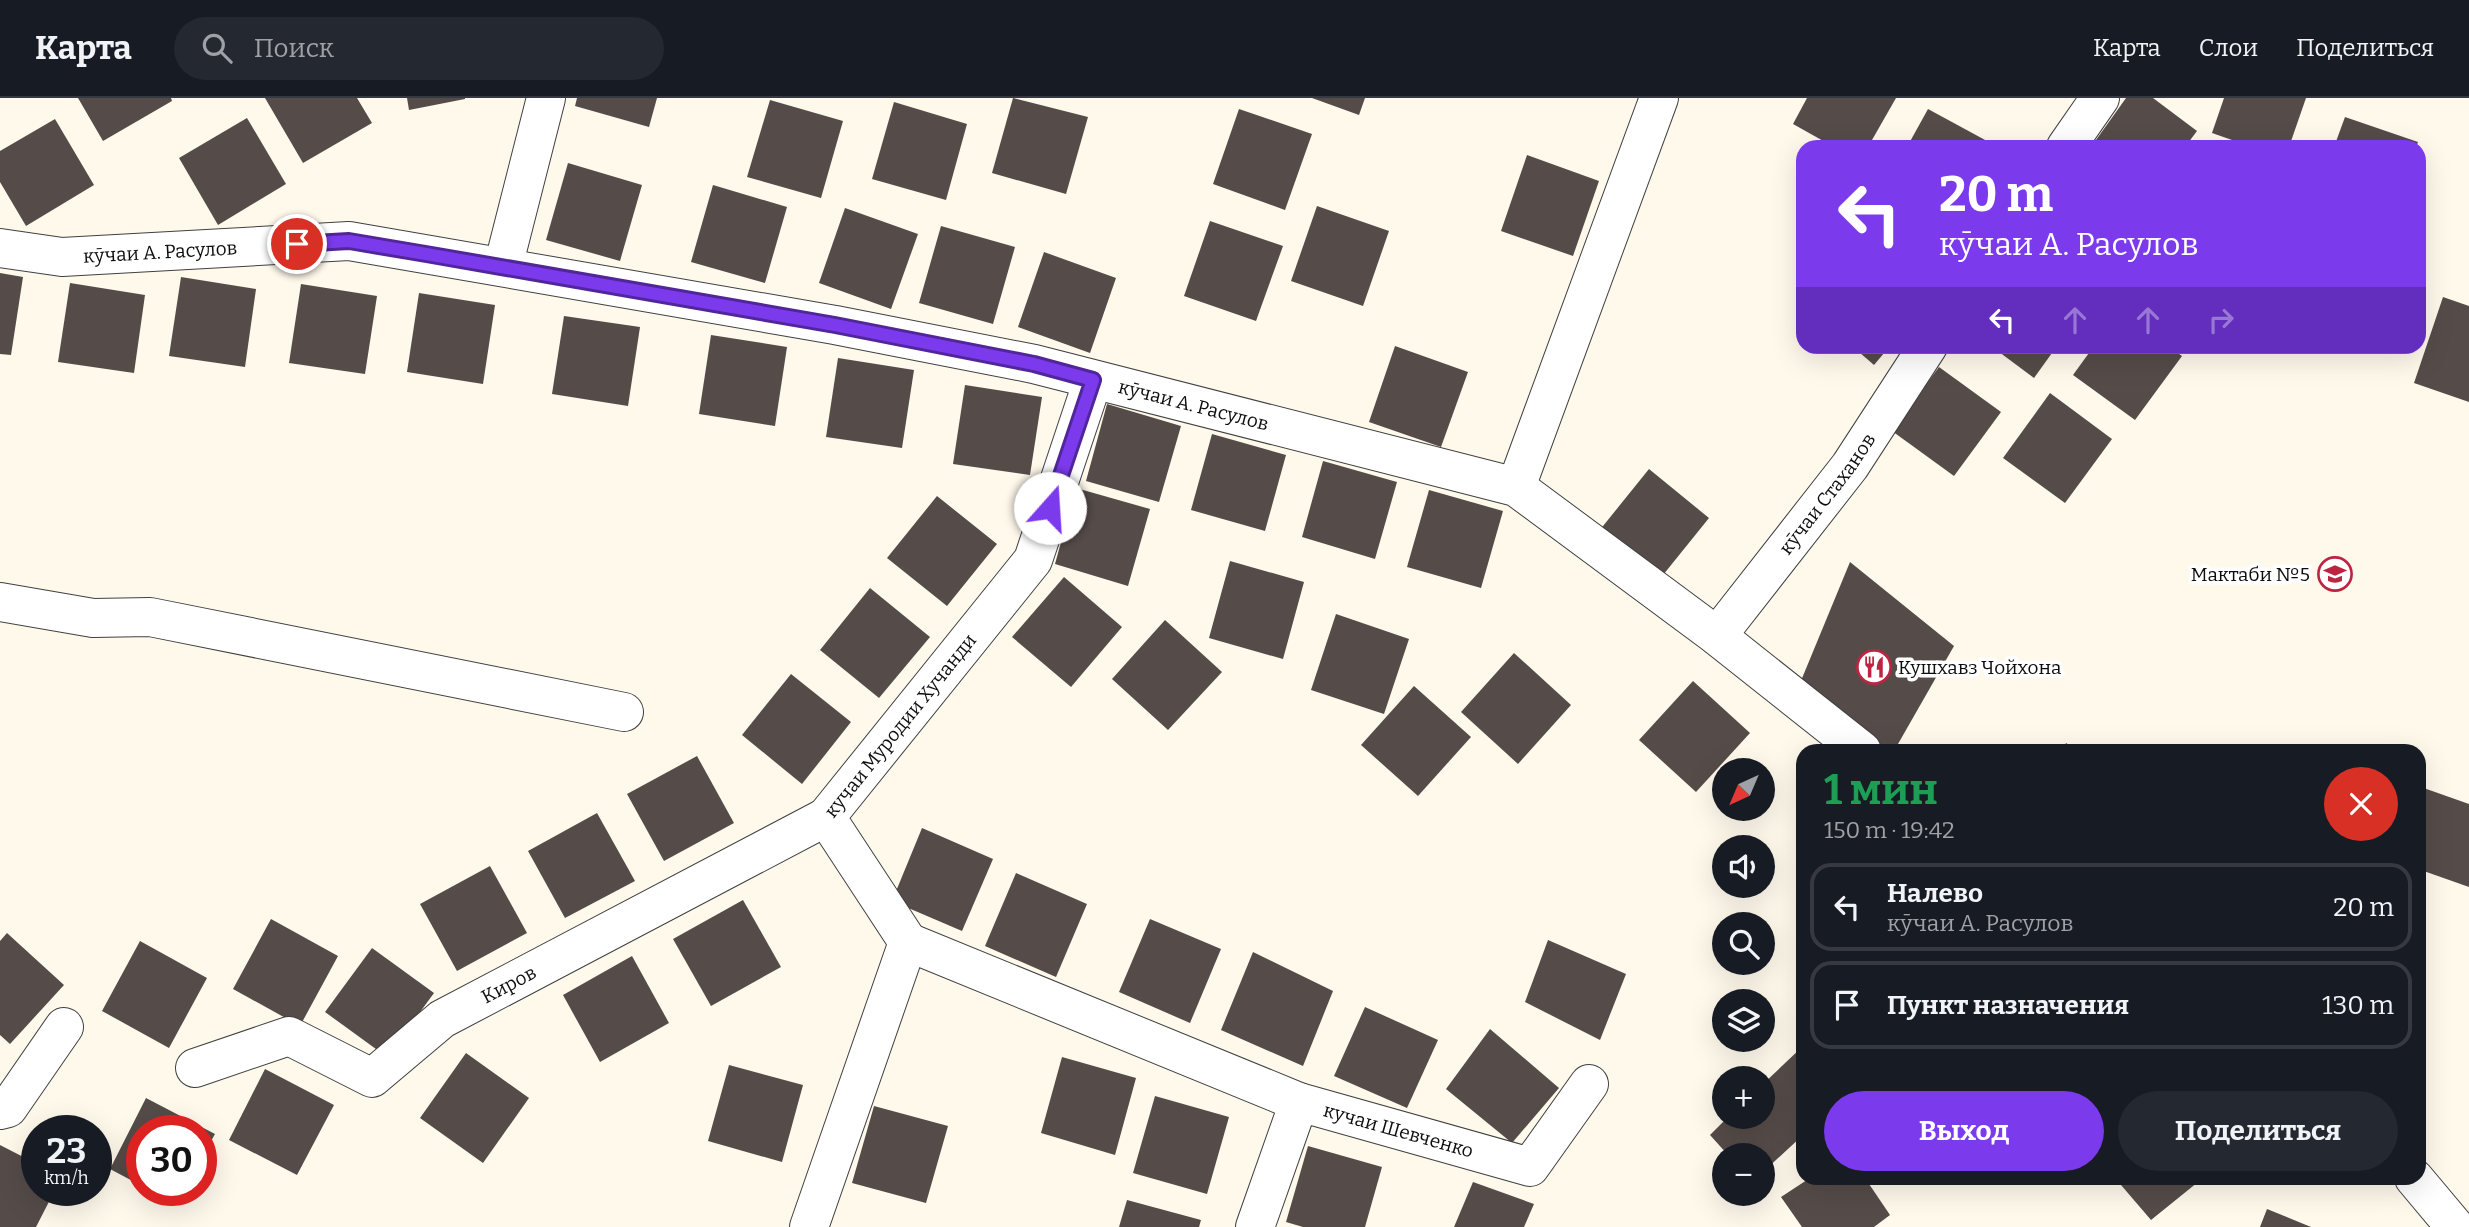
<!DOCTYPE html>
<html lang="ru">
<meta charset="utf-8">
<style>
body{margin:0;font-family:Bitter,serif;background:#242831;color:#f1f3f6;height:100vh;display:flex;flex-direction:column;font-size:26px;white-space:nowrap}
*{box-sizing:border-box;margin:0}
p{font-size:23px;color:#9ea1a6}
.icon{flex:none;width:38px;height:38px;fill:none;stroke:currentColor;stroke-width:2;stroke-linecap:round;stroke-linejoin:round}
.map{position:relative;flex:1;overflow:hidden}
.sheet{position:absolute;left:1796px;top:646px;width:630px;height:441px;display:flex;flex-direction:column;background:#171b24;border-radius:21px;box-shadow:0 7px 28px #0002}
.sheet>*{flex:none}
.guide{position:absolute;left:1796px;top:42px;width:630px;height:214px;border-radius:21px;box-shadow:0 7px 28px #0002;background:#7c3aed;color:#fff;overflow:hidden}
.needle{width:46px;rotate:224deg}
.fabs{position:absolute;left:1712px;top:660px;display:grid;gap:14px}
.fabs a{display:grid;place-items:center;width:63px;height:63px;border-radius:50%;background:#171b24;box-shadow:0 7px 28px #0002;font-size:35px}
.speed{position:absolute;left:21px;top:1017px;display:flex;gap:14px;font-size:35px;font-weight:700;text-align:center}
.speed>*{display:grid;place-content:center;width:91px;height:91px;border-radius:50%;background:#171b24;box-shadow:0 7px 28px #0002;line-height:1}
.speed small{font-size:18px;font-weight:400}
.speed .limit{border:10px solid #d22;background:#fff;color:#111}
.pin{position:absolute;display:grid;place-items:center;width:60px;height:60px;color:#fff;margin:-30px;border:4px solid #fff;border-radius:50%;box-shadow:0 2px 7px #0007}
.me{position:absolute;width:77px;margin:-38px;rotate:19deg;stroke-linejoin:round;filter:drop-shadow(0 0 5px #0008)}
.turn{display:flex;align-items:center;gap:24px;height:147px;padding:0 28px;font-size:32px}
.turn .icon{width:91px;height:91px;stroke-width:2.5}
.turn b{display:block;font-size:49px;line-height:60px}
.lanes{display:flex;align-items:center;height:66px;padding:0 28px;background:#0003;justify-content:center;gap:35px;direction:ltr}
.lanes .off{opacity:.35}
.round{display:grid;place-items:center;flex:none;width:74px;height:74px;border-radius:37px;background:#242831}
.head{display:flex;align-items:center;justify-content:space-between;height:119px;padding:0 28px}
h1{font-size:42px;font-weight:700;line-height:52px;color:#1e9e55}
.action{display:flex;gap:14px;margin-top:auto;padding:14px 28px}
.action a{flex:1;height:80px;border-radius:42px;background:#7c3aed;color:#fff;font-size:28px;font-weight:700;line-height:80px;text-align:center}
.action a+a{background:#242831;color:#f1f3f6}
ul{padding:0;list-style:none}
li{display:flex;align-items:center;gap:21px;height:88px;margin:0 14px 10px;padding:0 14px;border:4px solid #363941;border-radius:21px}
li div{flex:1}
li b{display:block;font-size:26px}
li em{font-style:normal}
header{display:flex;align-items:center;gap:42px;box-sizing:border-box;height:98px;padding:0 35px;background:#171b24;border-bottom:2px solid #363941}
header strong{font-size:33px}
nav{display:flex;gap:38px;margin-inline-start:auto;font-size:24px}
.search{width:490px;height:63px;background:#242831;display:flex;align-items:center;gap:18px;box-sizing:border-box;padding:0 24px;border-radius:38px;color:#9ea1a6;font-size:26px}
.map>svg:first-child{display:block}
</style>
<header>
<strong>Карта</strong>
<div class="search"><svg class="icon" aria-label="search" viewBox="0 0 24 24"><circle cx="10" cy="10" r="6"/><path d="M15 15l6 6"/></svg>Поиск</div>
<nav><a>Карта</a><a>Слои</a><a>Поделиться</a></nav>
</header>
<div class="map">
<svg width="2469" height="1129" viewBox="0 0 2469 1129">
<rect width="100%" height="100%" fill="#fff9ec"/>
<g fill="#554c49">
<path d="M78,0H171L172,3L103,43Z"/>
<path d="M265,0H357L372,25L303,65Z"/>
<path d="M407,0H465V1L409,12Z"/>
<path d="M577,0H657L649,29L575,8Z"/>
<path d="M1013,0L1088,19L1066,96L992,75Z"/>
<path d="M1312,0H1365L1359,17Z"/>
<path d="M1807,0H1896L1868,49H1834L1793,26Z"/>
<path d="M2126,0H2153L2197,33L2185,49H2091Z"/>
<path d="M2224,0H2306L2289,49H2252L2212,35Z"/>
<path d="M770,2L843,23L821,100L747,79Z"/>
<path d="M894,4L967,26L946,102L872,81Z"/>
<path d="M1239,11L1312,36L1285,112L1213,86Z"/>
<path d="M1928,11L1998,49H1907Z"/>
<path d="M2345,19L2418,44L2416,49H2334Z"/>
<path d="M247,20L286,86L218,127L179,60Z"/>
<path d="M55,21L94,87L26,128L0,84V53Z"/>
<path d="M1527,57L1599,83L1573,158L1501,133Z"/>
<path d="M568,65L642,87L620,163L546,142Z"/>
<path d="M713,87L787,109L765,185L691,164Z"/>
<path d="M1317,108L1389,133L1363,208L1291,183Z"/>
<path d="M845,110L918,136L891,211L819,185Z"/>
<path d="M1210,123L1283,148L1256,223L1184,198Z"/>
<path d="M941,128L1015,149L993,226L919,205Z"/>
<path d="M1044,154L1116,180L1090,255L1018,229Z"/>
<path d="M0,175L23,179L11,257L0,256Z"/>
<path d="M181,179L256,191L245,269L169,258Z"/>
<path d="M70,185L145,197L134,275L58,264Z"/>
<path d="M301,186L377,198L365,276L289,265Z"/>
<path d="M419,195L495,207L483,286L407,274Z"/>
<path d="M2443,199L2469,208V304L2414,285Z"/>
<path d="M564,218L640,229L628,308L552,296Z"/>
<path d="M711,237L787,249L775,328L699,316Z"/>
<path d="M1395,248L1468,274L1441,349L1369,324Z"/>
<path d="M1852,248H1890L1874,267Z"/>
<path d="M1991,248H2057L2034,280Z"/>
<path d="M2094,248H2168L2182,258L2135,322L2073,277Z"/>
<path d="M838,260L914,272L902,350L826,339Z"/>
<path d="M1939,269L2001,314L1954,378L1892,333Z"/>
<path d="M965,287L1042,299L1030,377L953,366Z"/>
<path d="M2050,295L2112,341L2065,405L2003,360Z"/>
<path d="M1107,306L1181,328L1159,404L1086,383Z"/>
<path d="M1212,336L1286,357L1265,433L1191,412Z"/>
<path d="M1323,363L1397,384L1375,461L1302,439Z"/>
<path d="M1649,371L1709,420L1659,482L1599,433Z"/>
<path d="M1076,390L1150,411L1128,488L1055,466Z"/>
<path d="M1429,392L1503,413L1481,490L1407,469Z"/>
<path d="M937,398L997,446L947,508L887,460Z"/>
<path d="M1230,463L1304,484L1283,561L1209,540Z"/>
<path d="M1850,464L1954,548L1894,653H1887L1798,590Z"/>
<path d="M1064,479L1122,529L1071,589L1012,539Z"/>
<path d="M870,490L930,539L879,600L820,552Z"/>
<path d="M1336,516L1409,541L1384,616L1311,592Z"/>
<path d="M1165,522L1222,574L1168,632L1112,581Z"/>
<path d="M1514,555L1571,607L1518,666L1461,614Z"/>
<path d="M791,576L851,624L802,686L742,637Z"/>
<path d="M1693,583L1750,635L1696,694L1639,642Z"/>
<path d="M1414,588L1471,639L1418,698L1361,647Z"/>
<path d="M2066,645L2078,653H2061Z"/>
<path d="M697,658L734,725L664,763L627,696Z"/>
<path d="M2418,688L2469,706V789L2418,771Z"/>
<path d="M597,715L635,783L565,820L528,753Z"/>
<path d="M922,730L993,761L962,833L892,803Z"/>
<path d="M490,768L527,835L457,873L420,806Z"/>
<path d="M1016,775L1087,806L1056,879L985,848Z"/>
<path d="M743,802L781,869L711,908L673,841Z"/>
<path d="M271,821L338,858L300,928L233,891Z"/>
<path d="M1150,821L1221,851L1190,925L1119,894Z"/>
<path d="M7,835L64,887L10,946L0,937V843Z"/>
<path d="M1548,842L1626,876L1600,942L1525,904Z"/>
<path d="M140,843L207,880L169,950L102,913Z"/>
<path d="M372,850L434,895L387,959L325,914Z"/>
<path d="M1253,854L1333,893L1303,968L1221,932Z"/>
<path d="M632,858L669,925L600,964L563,897Z"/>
<path d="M1365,909L1438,942L1407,1010L1334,978Z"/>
<path d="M1490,931L1559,990L1512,1045L1446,991Z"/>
<path d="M1802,949V1038L1762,1075V1057H1728L1710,1037L1729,1018H1762V987Z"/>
<path d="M466,955L529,1000L483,1065L420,1020Z"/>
<path d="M1062,959L1136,980L1115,1057L1041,1035Z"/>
<path d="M729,967L803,987L782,1064L708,1043Z"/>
<path d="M265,971L334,1007L297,1077L229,1042Z"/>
<path d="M1155,998L1229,1019L1207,1096L1133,1075Z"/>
<path d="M146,1000L215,1036L201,1061V1032H142V1088L110,1071Z"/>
<path d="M874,1008L948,1028L926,1105L852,1085Z"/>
<path d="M0,1047L37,1066V1092H55L36,1129H0Z"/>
<path d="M1308,1048L1382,1069L1365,1129H1303L1286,1124Z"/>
<path d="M1810,1080H1865L1890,1117L1874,1129H1802L1781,1099Z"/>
<path d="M2115,1080H2203L2151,1122Z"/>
<path d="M1473,1084L1534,1106L1524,1129H1454Z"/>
<path d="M150,1092H185L177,1107Z"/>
<path d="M1127,1102L1201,1122L1199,1129H1119Z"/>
<path d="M2267,1111L2311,1129H2260Z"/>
</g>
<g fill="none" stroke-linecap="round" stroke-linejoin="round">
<g stroke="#404040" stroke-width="40">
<g id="minor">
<path d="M2066,49L2100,0"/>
<path id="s1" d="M0,150L62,159L349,143L835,227L1034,266L1516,389L1717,538L1862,653"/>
<path d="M503,169L546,0"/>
<path d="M1516,389L1659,0"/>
<path d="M0,504L93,520L150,519L624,614"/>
<path id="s2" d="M1717,538L1850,368L1928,248"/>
<path d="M908,844L1299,1004"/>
<path id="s3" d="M195,970L289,938L372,980L442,921L826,719"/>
<path d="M0,1012L8,1010L64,929"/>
<path d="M2414,1080L2455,1129"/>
<path id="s4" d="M809,1129L908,844L826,719L1033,462L1093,282"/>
<path id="s5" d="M1255,1129L1299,1004L1530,1069L1589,986"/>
</g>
</g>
<use href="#minor" stroke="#fff" stroke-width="38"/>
</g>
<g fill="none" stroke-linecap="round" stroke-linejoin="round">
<g stroke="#51269a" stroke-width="18">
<path id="route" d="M297,146L349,143L426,156L835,227L1034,266L1093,282L1050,410"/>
</g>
<use href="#route" stroke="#7c3aed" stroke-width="12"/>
</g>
<defs>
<g id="school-ring" transform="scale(1.75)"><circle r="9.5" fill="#fff" stroke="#bc2541" stroke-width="1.5"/><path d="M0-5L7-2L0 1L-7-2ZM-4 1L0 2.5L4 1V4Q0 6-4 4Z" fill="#bc2541"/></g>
<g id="restaurant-ring" transform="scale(1.75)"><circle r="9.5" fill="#fff" stroke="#bc2541" stroke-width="1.5"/><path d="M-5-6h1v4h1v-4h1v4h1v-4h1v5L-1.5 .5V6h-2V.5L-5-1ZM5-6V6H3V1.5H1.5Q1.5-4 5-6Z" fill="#bc2541"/></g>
</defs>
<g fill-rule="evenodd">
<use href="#school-ring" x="2335" y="476"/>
<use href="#restaurant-ring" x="1874" y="569"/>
</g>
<g text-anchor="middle" stroke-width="7" stroke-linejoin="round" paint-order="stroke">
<g font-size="19" fill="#0d0d0d" stroke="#fff">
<text dy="7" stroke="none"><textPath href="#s1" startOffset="161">кӯчаи А. Расулов</textPath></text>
<text dy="7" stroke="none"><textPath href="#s1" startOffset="1211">кӯчаи А. Расулов</textPath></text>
<text dy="7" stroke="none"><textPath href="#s2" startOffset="180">кӯчаи Стаханов</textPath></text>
<text dy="7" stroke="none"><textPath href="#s4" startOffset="569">кучаи Муродии Хучанди</textPath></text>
<text dy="7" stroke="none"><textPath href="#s3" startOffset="359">Киров</textPath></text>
<text dy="7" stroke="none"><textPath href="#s5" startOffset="236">кучаи Шевченко</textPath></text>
</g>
<g font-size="19" fill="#0d0d0d" stroke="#fff" text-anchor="end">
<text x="2310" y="483">Мактаби №5</text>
<text x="1898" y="576" text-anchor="start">Кушхавз Чойхона</text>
</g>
</g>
</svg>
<div class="fabs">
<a><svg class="needle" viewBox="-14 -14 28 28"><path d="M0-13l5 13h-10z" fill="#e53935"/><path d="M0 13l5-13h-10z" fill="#9ea1a6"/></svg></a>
<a><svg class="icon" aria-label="sound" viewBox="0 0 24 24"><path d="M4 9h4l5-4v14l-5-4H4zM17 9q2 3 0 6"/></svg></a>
<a><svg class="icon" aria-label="search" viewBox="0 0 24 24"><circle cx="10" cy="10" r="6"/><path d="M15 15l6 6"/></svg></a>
<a><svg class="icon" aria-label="layers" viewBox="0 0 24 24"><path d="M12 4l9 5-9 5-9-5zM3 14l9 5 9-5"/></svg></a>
<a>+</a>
<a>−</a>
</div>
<div class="speed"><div>23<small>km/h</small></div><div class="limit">30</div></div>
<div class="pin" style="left:297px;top:146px;background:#d93025"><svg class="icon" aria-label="arrive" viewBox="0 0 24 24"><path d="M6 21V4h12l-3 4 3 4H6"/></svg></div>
<svg class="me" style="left:1050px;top:410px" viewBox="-20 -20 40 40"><circle r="19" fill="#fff"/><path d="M0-13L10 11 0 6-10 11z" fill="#7c3aed"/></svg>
<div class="guide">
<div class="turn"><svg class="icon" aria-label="left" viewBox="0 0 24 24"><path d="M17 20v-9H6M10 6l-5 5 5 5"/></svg><div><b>20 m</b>кӯчаи А. Расулов</div></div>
<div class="lanes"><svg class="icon" aria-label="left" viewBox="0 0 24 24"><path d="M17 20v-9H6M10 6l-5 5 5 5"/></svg><svg class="icon off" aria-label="ahead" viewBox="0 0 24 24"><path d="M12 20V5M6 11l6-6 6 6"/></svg><svg class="icon off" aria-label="ahead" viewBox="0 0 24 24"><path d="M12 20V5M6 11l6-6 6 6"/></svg><svg class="icon off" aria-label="right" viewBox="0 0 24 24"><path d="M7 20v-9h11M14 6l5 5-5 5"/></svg></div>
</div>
<section class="sheet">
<div class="head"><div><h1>1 мин</h1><p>150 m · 19:42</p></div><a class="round" style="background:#d93025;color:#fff"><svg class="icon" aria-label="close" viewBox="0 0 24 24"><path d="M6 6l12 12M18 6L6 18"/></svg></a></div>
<ul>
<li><svg class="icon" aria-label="left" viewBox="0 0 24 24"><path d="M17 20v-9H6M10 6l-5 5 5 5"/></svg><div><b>Налево</b><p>кӯчаи А. Расулов</p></div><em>20 m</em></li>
<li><svg class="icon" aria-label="arrive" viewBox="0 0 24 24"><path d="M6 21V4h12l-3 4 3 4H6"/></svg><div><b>Пункт назначения</b></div><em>130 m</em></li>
</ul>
<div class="action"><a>Выход</a><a>Поделиться</a></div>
</section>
</div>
